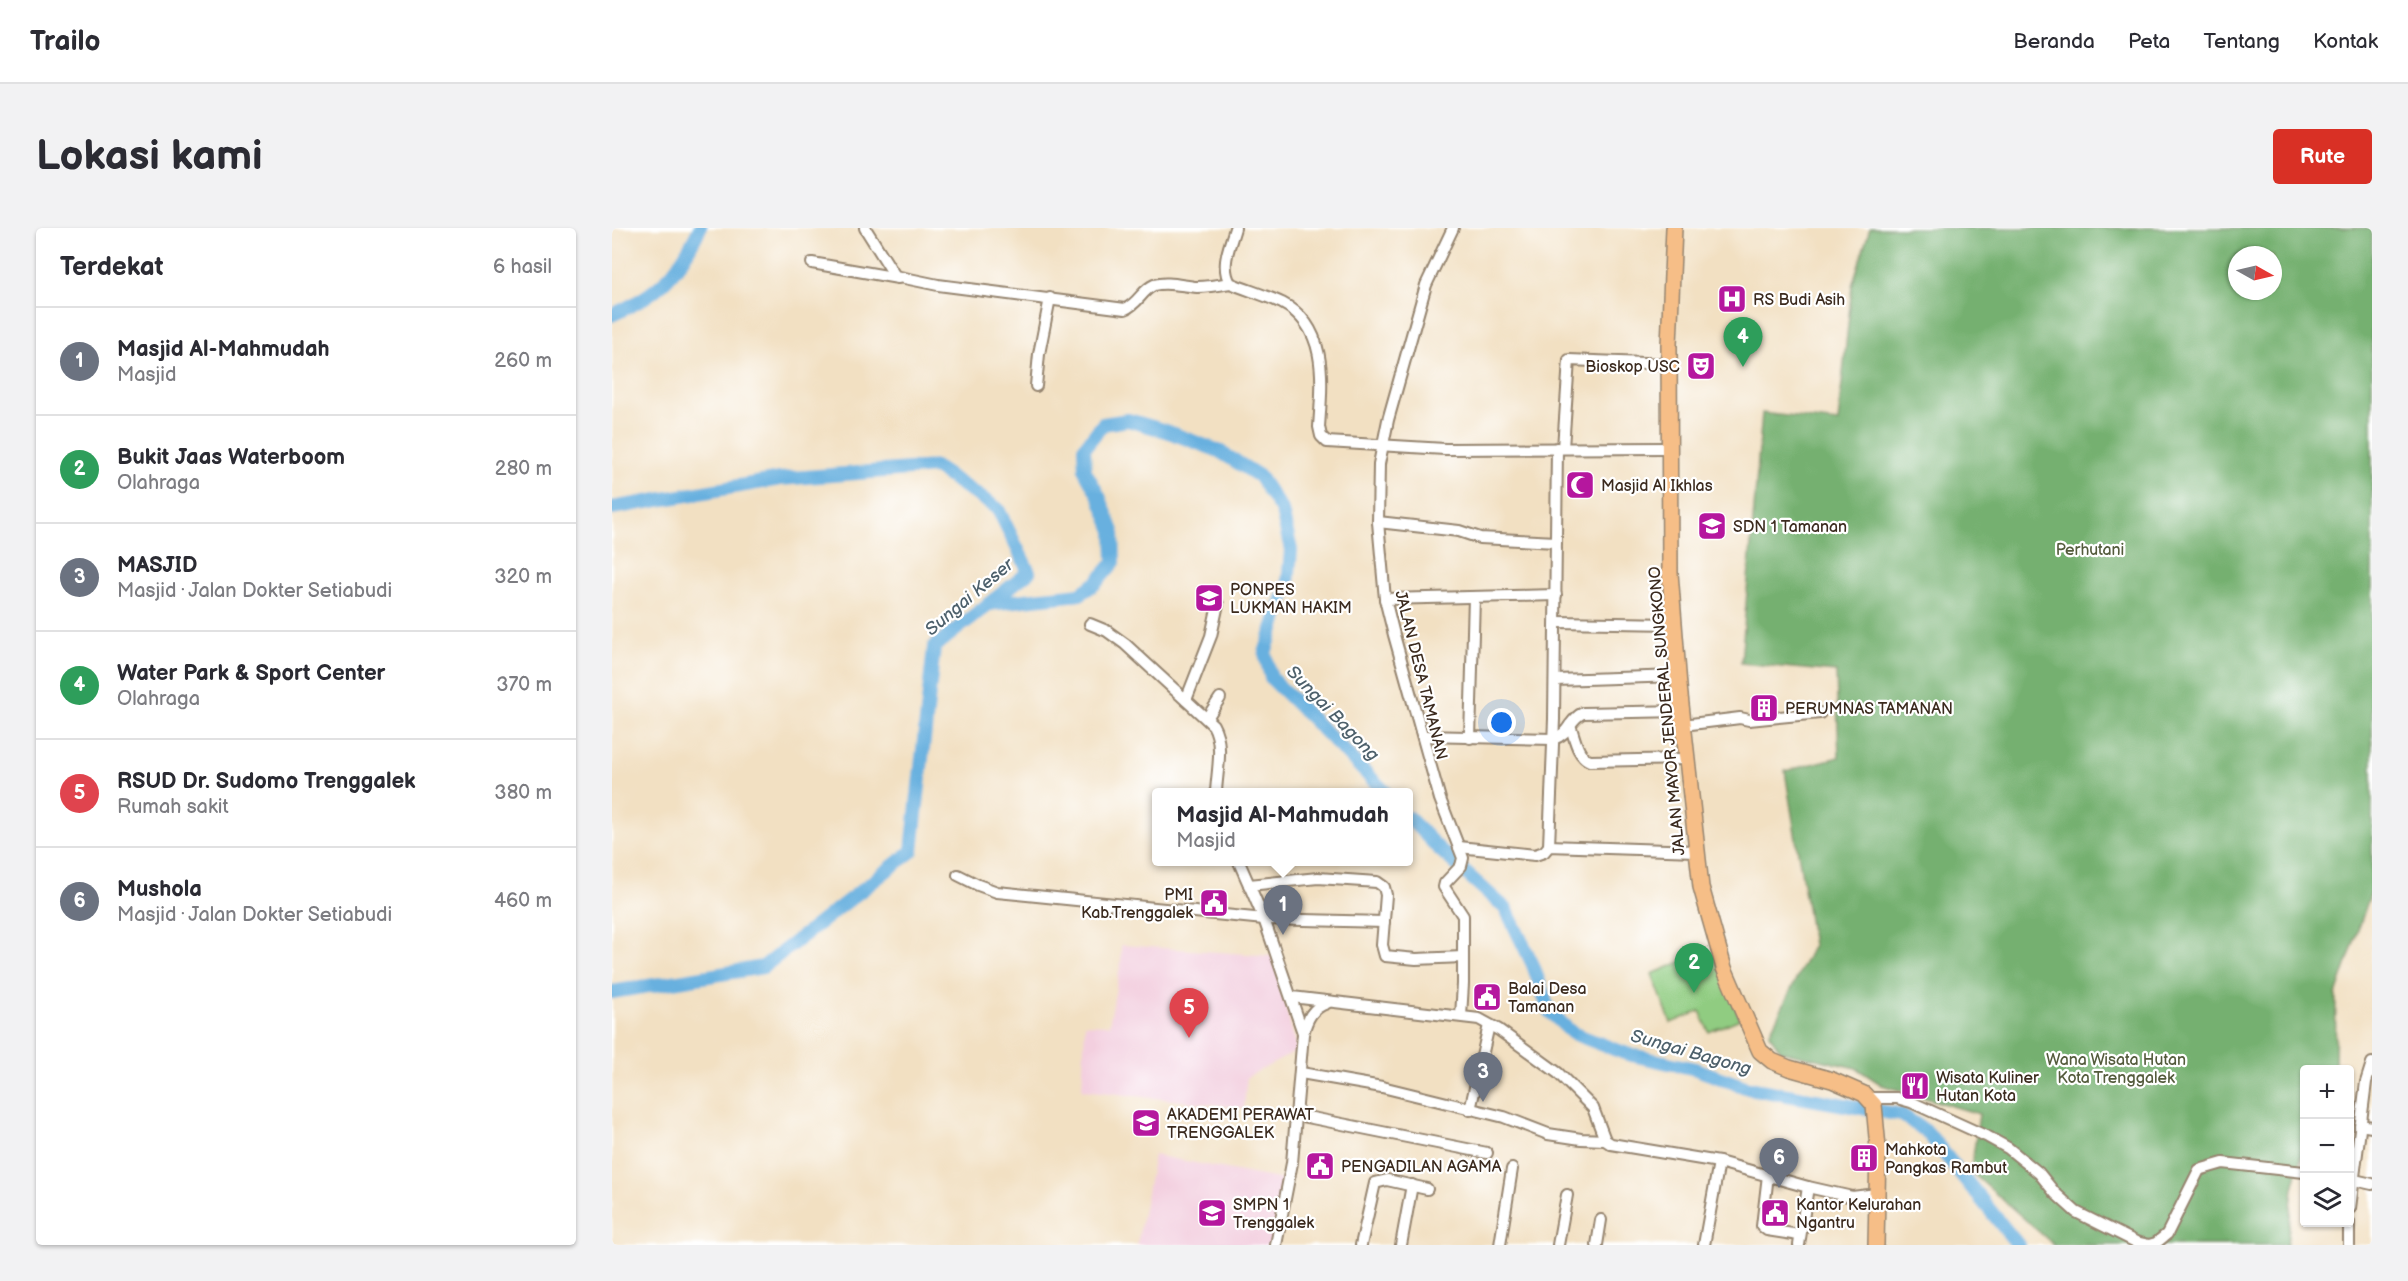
<!DOCTYPE html>
<html lang="id">
<head>
<meta charset="utf-8">
<style>
  :root { --surface:#fff; --page:#f2f2f3; --text:#2b2b33; --muted:#7c7c81; --line:#e1e1e2; --accent:#d93025 }
  body { margin:0; font-family:"Balsamiq Sans",sans-serif; background:var(--page); color:var(--text) }
  .controls { position:absolute; right:18px; bottom:18px; display:grid; overflow:hidden; border-radius:6px; box-shadow:0 2px 4px #0004 }
  .controls button { width:54px; height:54px; display:grid; place-items:center; padding:0; border:0; border-bottom:2px solid var(--line); background:var(--surface); color:var(--text); font:30px sans-serif }
  .compass { position:absolute; left:1616px; top:18px; width:54px; height:54px; border-radius:50%; background:var(--surface); box-shadow:0 2px 4px #0004; rotate:98deg }
  .you { position:absolute; left:890px; top:495px; width:21px; height:21px; margin:-15px; border:4px solid #fff; border-radius:50%; background:#1a73e8; box-shadow:0 0 0 9px #1a73e833 }
  .badge { display:grid; place-items:center; width:39px; height:39px; border-radius:50%; background:var(--accent); color:#fff; font-size:20px; font-weight:700 }
  .pin { position:absolute; translate:-50% -50px; filter:drop-shadow(0 2px 3px #0008) }
  .pin::after { content:''; position:absolute; top:32px; width:21px; height:18px; background:inherit; clip-path:polygon(0 0,100% 0,50% 100%) }
  .popup { position:absolute; left:540px; top:560px; width:261px; height:78px; box-sizing:border-box; display:grid; place-content:center; border-radius:6px; background:var(--surface); filter:drop-shadow(0 2px 4px #0005); font-size:20px; white-space:nowrap; color:var(--muted) }
  .popup b { font-size:22px; color:var(--text) }
  .popup::after { content:''; position:absolute; left:50%; top:100%; margin-left:-12px; border:12px solid transparent; border-top-color:var(--surface) }
  .list { margin:0; padding:0; list-style:none }
  h2 { display:flex; justify-content:space-between; align-items:center; height:78px; margin:0; padding:0 24px; font-size:26px }
  h2 small { font-size:20px; font-weight:400; color:var(--muted) }
  .list li { display:grid; grid-template-columns:39px 1fr auto; gap:18px; align-items:center; box-sizing:border-box; height:108px; padding:0 24px; border-top:2px solid var(--line) }
  .list b { display:block; font-size:22px; white-space:nowrap }
  .list p { margin:0; font-size:20px; white-space:nowrap; color:var(--muted) }
  .list em { font-size:20px; font-style:normal; color:var(--muted) }
  .icon { flex:none; width:33px; height:33px; fill:none; stroke:currentColor; stroke-width:2; stroke-linecap:round; stroke-linejoin:round }
  .map { position:relative; flex:none; width:1760px; height:1017px; overflow:hidden; border-radius:6px }
  header { display:flex; align-items:center; gap:36px; box-sizing:border-box; height:84px; padding:0 30px; background:var(--surface); border-bottom:2px solid var(--line) }
  header strong { font-size:28px }
  nav { display:flex; gap:33px; margin-inline-start:auto; font-size:21px }
  .intro { display:flex; align-items:center; justify-content:space-between; box-sizing:border-box; height:144px; padding:0 36px }
  h1 { margin:0; font-size:42px }
  .button { padding:15px 27px; border-radius:6px; background:var(--accent); color:#fff; font-size:21px; font-weight:700 }
  main { display:flex; gap:36px; padding:0 36px }
  aside { flex:1; background:var(--surface); border-radius:6px; box-shadow:0 2px 4px #0004 }
  .map>svg:first-child { display:block }
  .built { fill:#f3cfdf }
  .green { fill:#90cc81; stroke:#667b50; stroke-width:1.5 }
  .forest { fill:#74b06f; stroke:#586d46; stroke-width:1.5; fill-rule:evenodd }
  .lines { fill:none; stroke-linecap:round; stroke-linejoin:round }
  .river { stroke:#68b0df; stroke-width:14 }
  .minor-casing { stroke:#968570; stroke-width:14 }
  .highway-casing { stroke:#968570; stroke-width:18 }
  .minor { stroke:#fff; stroke-width:10 }
  .highway { stroke:#f6be87; stroke-width:15 }
  .labels { text-anchor:middle; stroke-width:4.5; stroke-linejoin:round; paint-order:stroke }
  .poi-label { font-size:16px; fill:#3b2a1e; stroke:#fff; text-anchor:start }
  .park-label { font-size:16px; fill:#545b3c; stroke:#fff }
  .street-label { font-size:16px; fill:#3b2a1e; stroke:#fff }
  .water-label { font-size:18px; font-style:italic; fill:#4d606b; stroke:#fff }
</style>
</head>
<body>
<header>
<strong>Trailo</strong>
<nav><a>Beranda</a><a>Peta</a><a>Tentang</a><a>Kontak</a></nav>
</header>
<div class="intro"><h1>Lokasi kami</h1><a class="button">Rute</a></div>
<main>
<aside>
<h2>Terdekat<small>6 hasil</small></h2>
<ul class="list">
<li><span class="badge" style="background:#6b7280">1</span><div><b>Masjid Al-Mahmudah</b><p>Masjid</p></div><em>260 m</em></li>
<li><span class="badge" style="background:#2e9e5b">2</span><div><b>Bukit Jaas Waterboom</b><p>Olahraga</p></div><em>280 m</em></li>
<li><span class="badge" style="background:#6b7280">3</span><div><b>MASJID</b><p>Masjid · Jalan Dokter Setiabudi</p></div><em>320 m</em></li>
<li><span class="badge" style="background:#2e9e5b">4</span><div><b>Water Park &amp; Sport Center</b><p>Olahraga</p></div><em>370 m</em></li>
<li><span class="badge" style="background:#e0444e">5</span><div><b>RSUD Dr. Sudomo Trenggalek</b><p>Rumah sakit</p></div><em>380 m</em></li>
<li><span class="badge" style="background:#6b7280">6</span><div><b>Mushola</b><p>Masjid · Jalan Dokter Setiabudi</p></div><em>460 m</em></li>
</ul>
</aside>
<div class="map">
<svg width="1760" height="1017" viewBox="0 0 1760 1017">
  <rect width="100%" height="100%" fill="#fff"/>
  <filter id="ink" filterUnits="userSpaceOnUse"><feTurbulence type="fractalNoise" baseFrequency=".0167" numOctaves="2"/><feDisplacementMap in="SourceGraphic" scale="12" xChannelSelector="R" yChannelSelector="G"/><feConvolveMatrix kernelMatrix="1 2 1 2 8 2 1 2 1" color-interpolation-filters="sRGB"/></filter>
  <filter id="wash" filterUnits="userSpaceOnUse"><feTurbulence type="fractalNoise" baseFrequency=".008" numOctaves="4" result="noise"/><feDisplacementMap in="SourceGraphic" scale="24" xChannelSelector="R" yChannelSelector="G"/><feGaussianBlur stdDeviation="1.35" result="paint"/><feColorMatrix in="noise" values="0 0 0 0 0 0 0 0 0 0 0 0 0 0 0 0 0 1.4 0 .05"/><feComposite in="paint" operator="in"/></filter>
  <g filter="url(#wash)">
    <rect width="100%" height="100%" fill="#f2e0c2"/>
    <g class="built">
      <path d="M509 717 661 728 685 823 635 849 632 880 470 862 473 796 497 797 509 733Z"/>
      <path d="M542 927 676 953 663 1017H525Z"/>
    </g>
    <path class="green" d="M1103 728 1128 791 1097 804 1088 783 1059 795 1040 746 1076 731 1079 738Z"/>
    <path class="forest" d="M1258 0H1760V661L1724 767 1723 841 1692 842V918L1681 960 1675 1017H1442L1359 944 1367 886 1270 857 1244 840 1169 823 1157 806 1201 717 1173 543 1227 529 1224 444 1129 435 1150 185 1226 194 1240 58ZM1625 27H1661V63H1625Z"/>
    <g class="lines">
      <g class="river">
        <path d="M0 87C48 65 65 47 88 0"/>
        <path d="M0 280 168 251 323 239 386 281 417 344 322 419 300 623 151 739 0 764"/>
        <path d="M376 376 468 366 484 355 502 334 501 303 487 268 473 243 472 220 491 196 516 192 554 203 607 223 647 248 670 283 679 322 676 356 653 425 659 450 773 564"/>
        <path d="M797 590 827 621 894 681 921 737 937 783 960 805 1015 826 1084 841 1136 860 1290 887 1315 904 1406 1017"/>
      </g>
    </g>
  </g>
  <g filter="url(#ink)">
    <g class="lines">
      <g class="minor-casing">
        <g id="minor">
          <path d="M253 0 283 48 326 57 513 81C526 76 530 62 542 57 555 53 571 58 585 59 596 59 607 57 618 55"/>
          <path d="M623 0C618 18 608 37 618 55 635 62 653 67 670 75 717 99 710 155 707 199L709 208 715 214 833 221 1057 220"/>
          <path d="M841 0 814 57 776 192 767 236 766 294 773 371 782 407 828 571 851 630 849 638 833 655 832 659 851 688V756L849 788"/>
          <path d="M200 35 286 50"/>
          <path d="M424 158 427 126 438 70"/>
          <path d="M951 220 957 132 1057 136"/>
          <path d="M766 294 847 303 868 310 944 314"/>
          <path d="M773 371 944 367"/>
          <path d="M944 394 1062 396"/>
          <path d="M478 396 495 403 513 416 601 497C612 516 605 543 604 564"/>
          <path d="M943 452 1066 448"/>
          <path d="M574 472 599 408 606 376"/>
          <path d="M595 490 608 470"/>
          <path d="M958 497C963 510 965 528 978 533L1074 531"/>
          <path d="M1071 497 1128 490 1137 492 1208 485"/>
          <path d="M811 508 941 511C958 506 957 491 971 485L1070 483"/>
          <path d="M858 510 862 369"/>
          <path d="M937 618 942 491 945 220"/>
          <path d="M847 619 923 627 932 624 937 618 1084 623"/>
          <path d="M627 634 652 691 691 805"/>
          <path d="M346 647 366 657 385 664 652 691 772 694"/>
          <path d="M637 657 706 650 765 654 772 659 774 667 770 717 773 728 804 731 851 729"/>
          <path d="M680 769 867 791 887 802 946 845 981 880 993 912 999 916 1107 934 1196 959 1240 969 1265 966"/>
          <path d="M689 845 770 859 892 889 936 906 969 911 993 912"/>
          <path d="M1257 870H1285L1299 874 1376 909 1396 920 1427 945 1443 965 1464 984 1524 1014 1537 1017 1544 1015 1555 1006 1587 942 1611 935 1692 944"/>
          <path d="M858 882 877 797"/>
          <path d="M685 887 875 925"/>
          <path d="M1748 897 1760 899"/>
          <path d="M1156 947 1150 998 1155 1002 1187 1007"/>
          <path d="M1738 951 1760 956"/>
          <path d="M1738 980 1754 854 1760 835"/>
          <path d="M664 1017 680 935 691 806C695 791 700 780 715 775"/>
          <path d="M749 1017 763 955 775 952 815 961"/>
          <path d="M789 1017 800 957"/>
          <path d="M888 1017 900 941"/>
          <path d="M946 1017 955 967"/>
          <path d="M985 1017 989 992"/>
          <path d="M1092 1017 1107 934"/>
          <path d="M1187 1017 1196 959"/>
          <path d="M1737 1017V994"/>
        </g>
      </g>
      <g class="highway-casing">
        <path id="highway" d="M1062 0 1057 117 1058 345 1067 458 1089 659 1112 740 1148 823 1160 833 1177 840 1220 852 1252 866 1262 877 1266 920 1264 1017"/>
      </g>
      <use href="#minor" class="minor"/>
      <use href="#highway" class="highway"/>
    </g>
  </g>
  <defs>
    <g id="hospital-square" transform="scale(1.5)"><rect x="-9" y="-9" width="18" height="18" rx="4" fill="#b5179e" stroke="#fff"/><path d="M-5-5h3v3.5h4V-5h3V5h-3V1.5h-4V5h-3Z" fill="#fff"/></g>
    <g id="theatre-square" transform="scale(1.5)"><rect x="-9" y="-9" width="18" height="18" rx="4" fill="#b5179e" stroke="#fff"/><path d="M-5-5.5Q0-4 5-5.5V0Q5 5 0 6Q-5 5-5 0ZM-3.3-2.5H-1v1.5H-3.3ZM1-2.5H3.3v1.5H1ZM-2.8 1Q0 5.5 2.8 1Z" fill="#fff"/></g>
    <g id="mosque-square" transform="scale(1.5)"><rect x="-9" y="-9" width="18" height="18" rx="4" fill="#b5179e" stroke="#fff"/><path d="M3.5-4.9A6 6 0 1 0 3.5 4.9A5 5 0 1 1 3.5-4.9Z" fill="#fff"/></g>
    <g id="school-square" transform="scale(1.5)"><rect x="-9" y="-9" width="18" height="18" rx="4" fill="#b5179e" stroke="#fff"/><path d="M0-5L7-2L0 1L-7-2ZM-4 1L0 2.5L4 1V4Q0 6-4 4Z" fill="#fff"/></g>
    <g id="building-square" transform="scale(1.5)"><rect x="-9" y="-9" width="18" height="18" rx="4" fill="#b5179e" stroke="#fff"/><path d="M-4-6H4V6H1V3H-1V6H-4ZM-2.5-4.3h1.7v1.8h-1.7ZM.8-4.3h1.7v1.8H.8ZM-2.5-1h1.7V.8h-1.7ZM.8-1h1.7V.8H.8Z" fill="#fff"/></g>
    <g id="civic-square" transform="scale(1.5)"><rect x="-9" y="-9" width="18" height="18" rx="4" fill="#b5179e" stroke="#fff"/><path d="M-.6-6.5H3V-4.5H.6V-3L4-1V1h2V6H-6V1h2V-1L-.6-3ZM-1.2 2.5V6h2.4V2.5Z" fill="#fff"/></g>
    <g id="restaurant-square" transform="scale(1.5)"><rect x="-9" y="-9" width="18" height="18" rx="4" fill="#b5179e" stroke="#fff"/><path d="M-5-6h1v4h1v-4h1v4h1v-4h1v5L-1.5 .5V6h-2V.5L-5-1ZM5-6V6H3V1.5H1.5Q1.5-4 5-6Z" fill="#fff"/></g>
    <g id="university-square" transform="scale(1.5)"><rect x="-9" y="-9" width="18" height="18" rx="4" fill="#b5179e" stroke="#fff"/><path d="M0-5L7-2L0 1L-7-2ZM-4 1L0 2.5L4 1V4Q0 6-4 4Z" fill="#fff"/></g>
  </defs>
  <g fill-rule="evenodd">
    <use href="#hospital-square" x="1120" y="71"/>
    <use href="#theatre-square" x="1089" y="138"/>
    <use href="#mosque-square" x="968" y="257"/>
    <use href="#school-square" x="1100" y="298"/>
    <use href="#school-square" x="597" y="370"/>
    <use href="#building-square" x="1152" y="480"/>
    <use href="#civic-square" x="602" y="675"/>
    <use href="#civic-square" x="875" y="769"/>
    <use href="#restaurant-square" x="1303" y="858"/>
    <use href="#university-square" x="534" y="895"/>
    <use href="#building-square" x="1252" y="930"/>
    <use href="#civic-square" x="708" y="938"/>
    <use href="#school-square" x="600" y="985"/>
    <use href="#civic-square" x="1163" y="985"/>
  </g>
  <g class="labels">
    <g class="poi-label">
      <text x="1141" y="77">RS Budi Asih</text>
      <text x="1068" y="144" text-anchor="end">Bioskop USC</text>
      <text x="989" y="263">Masjid Al Ikhlas</text>
      <text x="1121" y="304">SDN 1 Tamanan</text>
      <text x="618" y="367">PONPES<tspan x="618" dy="18">LUKMAN HAKIM</tspan></text>
      <text x="1173" y="486">PERUMNAS TAMANAN</text>
      <text x="581" y="672" text-anchor="end">PMI<tspan x="581" dy="18">Kab.Trenggalek</tspan></text>
      <text x="896" y="766">Balai Desa<tspan x="896" dy="18">Tamanan</tspan></text>
      <text x="1324" y="855">Wisata Kuliner<tspan x="1324" dy="18">Hutan Kota</tspan></text>
      <text x="555" y="892">AKADEMI PERAWAT<tspan x="555" dy="18">TRENGGALEK</tspan></text>
      <text x="1273" y="927">Mahkota<tspan x="1273" dy="18">Pangkas Rambut</tspan></text>
      <text x="729" y="944">PENGADILAN AGAMA</text>
      <text x="621" y="982">SMPN 1<tspan x="621" dy="18">Trenggalek</tspan></text>
      <text x="1184" y="982">Kantor Kelurahan<tspan x="1184" dy="18">Ngantru</tspan></text>
    </g>
    <g class="park-label">
      <text x="1478" y="327">Perhutani</text>
      <text x="1504" y="837">Wana Wisata Hutan<tspan x="1504" dy="18">Kota Trenggalek</tspan></text>
    </g>
    <g class="street-label">
      <text transform="translate(810 447) rotate(76)" y="6">JALAN DESA TAMANAN</text>
      <text transform="translate(1054 483) rotate(-95)" y="6">JALAN MAYOR JENDERAL SUNGKONO</text>
    </g>
    <g class="water-label">
      <text transform="translate(357 369) rotate(-40)" y="6">Sungai Keser</text>
      <text transform="translate(721 485) rotate(46)" y="6">Sungai Bagong</text>
      <text transform="translate(1079 824) rotate(16)" y="6">Sungai Bagong</text>
    </g>
  </g>
</svg>
<div class="controls">
<button>+</button>
<button>−</button>
<button><svg class="icon" aria-label="layers" viewBox="0 0 24 24"><path d="M12 4l9 5-9 5-9-5zM3 14l9 5 9-5"/></svg></button>
</div>
<svg class="compass" viewBox="-18 -18 36 36"><path d="M0-13l5 13h-10z" fill="#e53935"/><path d="M0 13l5-13h-10z" fill="#7c7c81"/></svg>
<div class="you"></div>
<div class="pin badge" style="left:671px;top:707px;background:#6b7280">1</div>
<div class="popup"><b>Masjid Al-Mahmudah</b>Masjid</div>
<div class="pin badge" style="left:1082px;top:765px;background:#2e9e5b">2</div>
<div class="pin badge" style="left:871px;top:874px;background:#6b7280">3</div>
<div class="pin badge" style="left:1131px;top:139px;background:#2e9e5b">4</div>
<div class="pin badge" style="left:577px;top:810px;background:#e0444e">5</div>
<div class="pin badge" style="left:1167px;top:960px;background:#6b7280">6</div>
</div>
</main>
</body>
</html>
